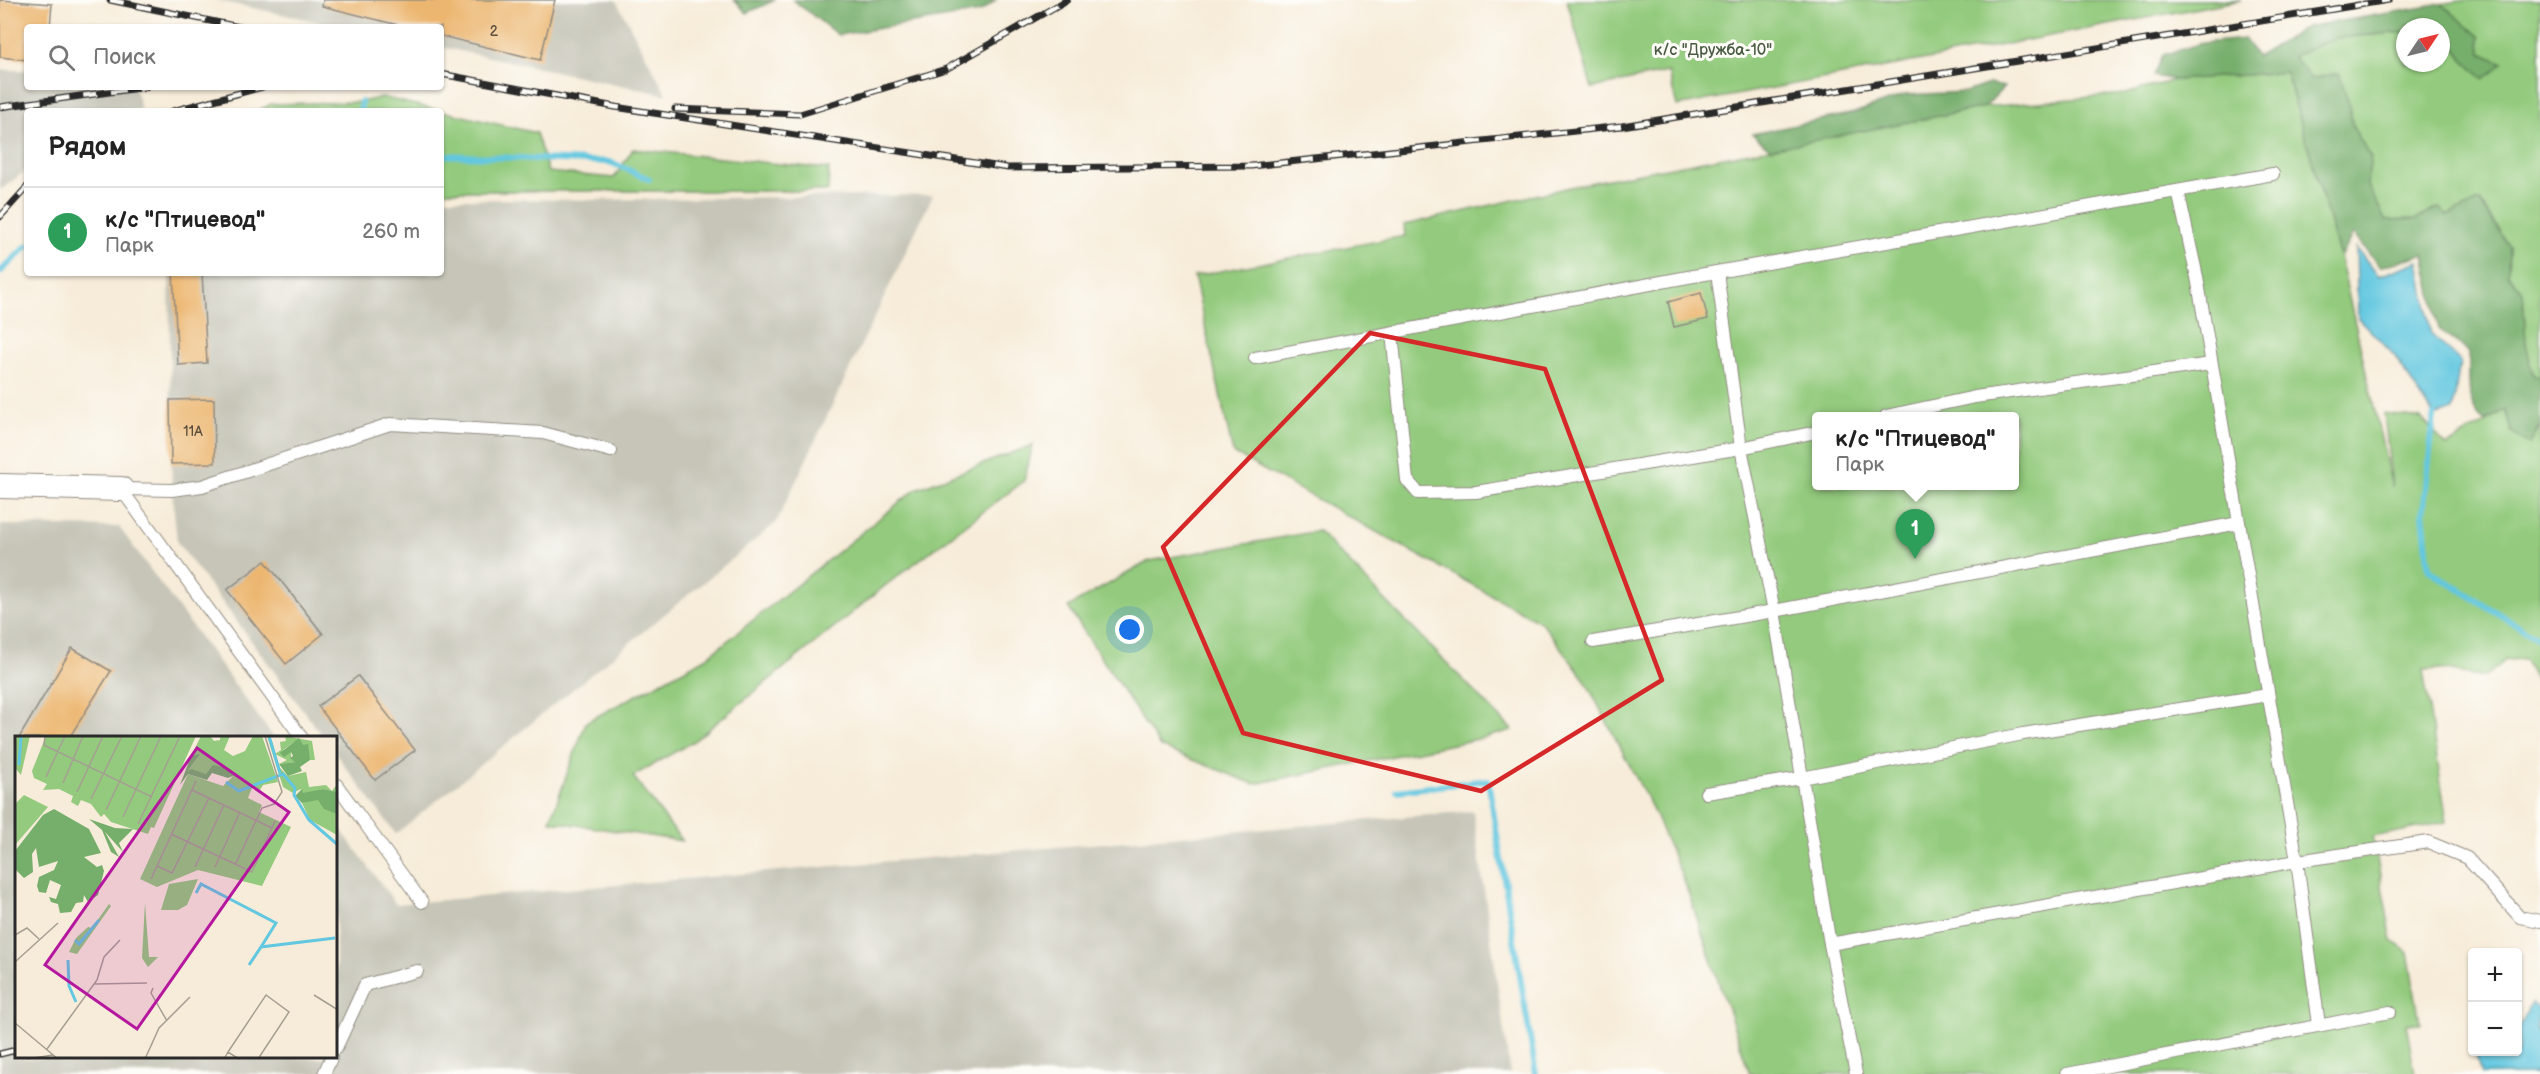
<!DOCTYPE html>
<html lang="ru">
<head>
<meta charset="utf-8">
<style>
  :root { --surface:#fff; --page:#f2f2f2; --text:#222; --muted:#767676; --line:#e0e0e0; --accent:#b5179e }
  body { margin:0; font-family:"Balsamiq Sans",sans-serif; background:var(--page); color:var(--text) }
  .controls { position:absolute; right:18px; bottom:18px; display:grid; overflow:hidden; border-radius:6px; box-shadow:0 2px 4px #0004 }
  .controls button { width:54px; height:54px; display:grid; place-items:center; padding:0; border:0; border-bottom:2px solid var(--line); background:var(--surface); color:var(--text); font:30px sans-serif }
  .compass { position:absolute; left:2396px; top:18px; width:54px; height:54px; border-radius:50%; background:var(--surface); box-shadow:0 2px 4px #0004; rotate:55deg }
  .you { position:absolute; left:1130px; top:630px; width:21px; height:21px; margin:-15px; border:4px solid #fff; border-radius:50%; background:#1a73e8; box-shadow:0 0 0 9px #1a73e833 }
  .badge { display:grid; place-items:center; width:39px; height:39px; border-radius:50%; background:var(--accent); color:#fff; font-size:20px; font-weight:700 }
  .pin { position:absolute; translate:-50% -50px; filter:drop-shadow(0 2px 3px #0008) }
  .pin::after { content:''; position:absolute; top:32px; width:21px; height:18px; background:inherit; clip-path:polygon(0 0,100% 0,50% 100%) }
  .popup { position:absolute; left:1812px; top:412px; width:207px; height:78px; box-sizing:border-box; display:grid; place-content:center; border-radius:6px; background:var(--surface); filter:drop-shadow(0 2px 4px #0005); font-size:20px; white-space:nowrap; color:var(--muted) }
  .popup b { font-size:22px; color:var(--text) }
  .popup::after { content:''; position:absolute; left:50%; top:100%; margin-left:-12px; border:12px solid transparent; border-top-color:var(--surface) }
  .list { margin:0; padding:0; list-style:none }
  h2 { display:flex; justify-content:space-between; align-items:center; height:78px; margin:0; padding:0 24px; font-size:26px }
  h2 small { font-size:20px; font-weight:400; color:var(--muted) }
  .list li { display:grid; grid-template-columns:39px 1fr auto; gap:18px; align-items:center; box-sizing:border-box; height:90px; padding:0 24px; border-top:2px solid var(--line) }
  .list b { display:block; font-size:22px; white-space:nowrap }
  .list p { margin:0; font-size:20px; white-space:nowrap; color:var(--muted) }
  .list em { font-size:20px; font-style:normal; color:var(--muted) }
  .icon { flex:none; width:33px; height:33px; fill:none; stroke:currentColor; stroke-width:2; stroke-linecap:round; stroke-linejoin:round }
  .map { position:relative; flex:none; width:2540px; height:1074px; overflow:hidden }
  .search { position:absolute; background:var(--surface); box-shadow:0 2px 4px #0004; left:24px; top:24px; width:420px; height:66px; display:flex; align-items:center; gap:15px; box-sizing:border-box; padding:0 21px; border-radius:6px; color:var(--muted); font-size:22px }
  .panel { position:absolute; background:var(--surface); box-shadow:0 2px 4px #0004; left:24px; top:108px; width:420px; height:168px; border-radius:6px }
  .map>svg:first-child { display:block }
  .industrial { fill:#c6c5b8 }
  .green { fill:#93ca7d; stroke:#5f7a54; stroke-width:1.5; fill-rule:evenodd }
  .forest { fill:#76ae6c; stroke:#506c4c; stroke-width:1.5 }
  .water { fill:#62c7e0; stroke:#467986; stroke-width:1.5 }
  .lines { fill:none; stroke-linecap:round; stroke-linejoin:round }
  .stream { stroke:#62c7e0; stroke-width:6 }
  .building { fill:#ecb670 }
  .lane-casing { stroke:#918c82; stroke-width:14 }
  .street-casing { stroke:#918c82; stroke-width:26 }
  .lane { stroke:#fff; stroke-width:12 }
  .street { stroke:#fff; stroke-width:24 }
  .rail-casing { stroke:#2b2b2b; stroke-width:7 }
  .rail { stroke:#fdfcf7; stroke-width:4.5; stroke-dasharray:14; stroke-linecap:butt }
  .marked { fill:none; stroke:#d62828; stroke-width:4.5; stroke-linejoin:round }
  .labels { text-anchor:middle; stroke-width:6; stroke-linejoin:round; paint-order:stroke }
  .number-label { font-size:14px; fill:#5b4e3c }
  .park-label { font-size:16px; fill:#4a5b44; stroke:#fdfcf7 }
  .inset-river { fill:none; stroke:#62c7e0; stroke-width:3 }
  .inset-road { fill:none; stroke:#a59f93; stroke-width:1.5 }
  .view { fill:#b5179e; fill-opacity:0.15; stroke:#b5179e; stroke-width:3 }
  .inset-edge { fill:none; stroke:#2b2b2b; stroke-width:3 }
</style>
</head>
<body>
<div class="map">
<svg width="2540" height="1074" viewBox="0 0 2540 1074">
  <rect width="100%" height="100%" fill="#fdfcf7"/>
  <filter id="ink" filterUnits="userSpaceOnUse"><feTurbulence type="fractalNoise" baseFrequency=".0167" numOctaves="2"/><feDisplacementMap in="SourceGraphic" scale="12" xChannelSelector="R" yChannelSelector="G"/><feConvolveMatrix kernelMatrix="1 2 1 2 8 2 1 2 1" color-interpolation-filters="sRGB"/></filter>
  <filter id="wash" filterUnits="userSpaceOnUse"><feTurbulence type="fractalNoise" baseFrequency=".008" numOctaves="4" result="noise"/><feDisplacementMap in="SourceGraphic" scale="24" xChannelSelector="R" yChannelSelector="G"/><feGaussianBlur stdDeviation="1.35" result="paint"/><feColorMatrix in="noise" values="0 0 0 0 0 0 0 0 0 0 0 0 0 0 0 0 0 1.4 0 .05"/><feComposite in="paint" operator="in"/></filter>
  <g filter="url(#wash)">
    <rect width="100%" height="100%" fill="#f7ecd9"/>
    <g class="industrial">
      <path d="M214 0H616L667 95 441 47V27H343Z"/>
      <path d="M0 70H27V87H134L141 108 135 111H27V170L0 190Z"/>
      <path d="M933 195 776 523 396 834 336 754V738H324L177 542 172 490 169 273H441V199L594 200Z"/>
      <path d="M0 525 119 527 274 738H16V1058H336V823L396 904 1473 811 1510 1074H0Z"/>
    </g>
    <g class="green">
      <path d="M1567 0H2241L1677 106 1668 72 1592 88Z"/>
      <path d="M2465 0H2540V377L2533 375 2526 344 2523 292 2508 274 2509 246 2480 201 2446 216 2439 208 2416 219 2385 220 2367 184 2371 157 2353 128 2348 101 2339 74 2310 79 2292 55 2336 38 2405 32V63H2441V42L2448 38 2463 59 2484 79 2502 63 2481 53 2480 37 2442 4Z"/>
      <path d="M2286 72 2340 257 2392 487 2384 413 2421 418 2447 446 2505 410 2512 433 2530 444 2540 425V704L2536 681 2524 659 2506 660 2485 677 2440 669 2423 670 2447 822 2373 837 2392 941 2408 952 2420 1023 2406 1024 2415 1074H1750L1685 883 1651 806 1585 680 1542 623 1233 453 1194 276 1405 236 1404 225 1588 183 1985 107 2125 94 2175 80ZM1816 416H2014V486H1816Z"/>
      <path d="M382 97 536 133 548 172 614 178 633 149 829 169 828 191H441V111H258L271 104 361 102Z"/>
      <path d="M1033 445 1024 481 886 585 694 741 633 776 682 841 550 821 586 722 706 658 916 489Z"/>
      <path d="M1318 531 1512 730 1488 737 1254 784 1160 747 1068 607 1149 561Z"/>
    </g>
    <g class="forest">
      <path d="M734 0H775L747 13Z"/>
      <path d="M793 0H996L980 12 838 35Z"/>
      <path d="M2442 4 2480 37 2481 53 2503 63 2484 79 2463 59 2449 38 2441 42V27H2405V32L2336 38 2293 56 2311 79 2339 73 2348 101 2353 128 2371 157 2367 184 2385 220 2416 219 2439 208 2447 216 2479 201 2509 246 2508 274 2523 292 2526 344 2533 375 2540 377V425L2530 445 2512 433 2505 410 2484 421C2464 406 2470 375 2469 352L2439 329 2424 254 2380 267 2353 234 2340 257 2286 72 2175 80 2154 76 2162 55 2202 43 2245 39 2257 57 2306 27Z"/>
      <path d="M1989 84 2004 87 1985 107 1771 149 1752 134 1854 113 1905 95 1966 92Z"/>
    </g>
    <g class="water">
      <path d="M2356 248 2379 276 2419 261 2431 334 2460 361 2453 410 2434 416 2394 355 2358 318Z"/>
      <path d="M2531 1003 2540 1010 2536 1031 2540 1033V1074H2481L2475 1052H2518V1031Z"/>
    </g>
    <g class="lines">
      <g class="stream">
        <path d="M360 111 361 102"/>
        <path d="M441 155 610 162 649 179"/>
        <path d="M0 272 27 246"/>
        <path d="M2434 416 2423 513 2429 570 2540 640"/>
        <path d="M1397 791 1488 780 1536 1074"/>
      </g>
    </g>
    <g id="blocks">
      <g class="building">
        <path d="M0 0 52 4 50 27H27V60L0 57Z"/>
        <path d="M323 0H555L540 60 441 36V27H406L322 6Z"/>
        <path d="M173 273H202L207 363 178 365Z"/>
        <path d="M1701 293 1708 319 1674 327 1668 302Z"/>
        <path d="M214 399 215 463 171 464 170 400Z"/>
        <path d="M265 561 323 634 286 664 227 590Z"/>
        <path d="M72 648 111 671 69 738H19Z"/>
        <path d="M358 676 415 750 375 780 318 706Z"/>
      </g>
    </g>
  </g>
  <g filter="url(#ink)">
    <use href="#blocks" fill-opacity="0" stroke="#918c82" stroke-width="1.5"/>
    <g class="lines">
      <g class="lane-casing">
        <g id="lane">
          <path d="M2178 191 2197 277 2297 861 2319 1025"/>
          <path d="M1717 272 1741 448 1774 611 1830 944 1856 1074"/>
          <path d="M1392 333 1407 480 1418 493 1476 492 1741 448 1816 432"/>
          <path d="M1255 358 1688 277 2273 174"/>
          <path d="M1886 416 1975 397 2211 364"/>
          <path d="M121 489 172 490 202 486 390 424 543 433 611 451"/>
          <path d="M121 489 302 738"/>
          <path d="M1593 642 1774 611 2239 523"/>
          <path d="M336 784 422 902"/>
          <path d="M1706 793 1802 778 2023 734 2268 695"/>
          <path d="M1830 944 2297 861 2428 842 2467 858 2520 917 2540 921"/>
          <path d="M336 1048 365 985 417 971"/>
          <path d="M324 1074 331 1058"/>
          <path d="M2067 1074 2390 1012"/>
        </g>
      </g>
      <g class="street-casing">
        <path id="street" d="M0 486 121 489"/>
      </g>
      <use href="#lane" class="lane"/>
      <use href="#street" class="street"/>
      <g class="rail-casing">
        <g id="rail">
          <path d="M110 0 239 27"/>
          <path d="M441 74 615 107 1008 168 1251 166 1622 126 2389 0"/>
          <path d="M0 107 146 87"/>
          <path d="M675 109 800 114 946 69 1067 0"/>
          <path d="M173 111 262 87"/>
          <path d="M0 217 27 187"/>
          <path d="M0 1054 16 1050"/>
        </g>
      </g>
      <use href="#rail" class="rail"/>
    </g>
  </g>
  <path class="marked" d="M1370 333 1545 369 1662 680 1481 791 1243 733 1163 547Z"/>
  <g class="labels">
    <g class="number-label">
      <text x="494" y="36">2</text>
      <text x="193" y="436">11А</text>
    </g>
    <g class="park-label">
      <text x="1713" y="55">к/с "Дружба-10"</text>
    </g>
  </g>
  <g transform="translate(15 736)">
    <rect width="322" height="322" fill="#f7ecd9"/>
    <path d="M0 0H15L6 39 0 32ZM31 0H181L139 92 136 91 133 98 96 86 89 78 86 81 76 68 66 64 63 70 56 66 58 60 44 53 28 54 32 48 19 42 17 35ZM186 0H195L199 5 205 4V0H215L209 14 218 20 230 15 238 0H247L263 46 248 49 245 54 237 52 233 62 247 69 244 76 276 91 247 150 183 134 142 151 125 143 173 38 208 50 219 39 206 31 195 33 192 38 172 36 182 22 176 20ZM252 0 257 5 265 32 273 40 291 36 294 51 311 49 317 55 322 48V57L308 53 288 58 286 53 278 57 268 51ZM270 0 297 5 300 24H295L288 9 279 6 268 14 276 16V22L281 26 264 28 272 24 260 18 266 14 265 6 271 5ZM9 59 33 71 0 109V68ZM303 63 322 78V99L295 84 287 67ZM183 143 172 169 163 174H146L154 148ZM130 167 134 221H143L133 231 127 222ZM94 168 96 170 62 218 54 216 61 202 73 191 77 192Z" fill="#93ca7d"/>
    <path d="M284 2 288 9 293 8 295 24 285 31 287 35 273 40 264 28 280 26 275 22 278 20 276 16 269 21 265 17ZM185 18 172 36 176 33 191 38 198 29 215 33 220 39 213 42 197 37 192 44 173 38 165 49 176 20ZM287 53 288 57 308 53 321 56 322 78 309 73 303 64 287 67 280 60ZM39 73 74 93 86 117 69 121 82 131 87 129 89 135 83 159 73 166 69 159 68 166 61 167 56 176 45 177 43 168 36 166 34 161 41 163 46 149 35 144 31 157 24 156 22 150 24 141 39 134 43 125 24 131 21 112 17 118 18 136 9 142 0 133V115L28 79ZM74 83 100 92 118 93 104 107 108 116 90 96 104 121 96 116 87 94Z" fill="#76ae6c"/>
    <path class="inset-river" d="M254 0 265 37M4 29 6 0M211 46 224 55 268 38 280 52 279 59 294 84 323 109M181 157 186 148 261 187 246 211M60 204 64 208 84 184M53 224 54 250 61 266M234 229 246 211 320 202"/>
    <path class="inset-road" d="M30 0 29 9 33 11 137 61M31 41 50 0M48 47 68 0M177 54 257 92M62 56 88 0M76 63 107 0M91 74 126 0M108 81 146 0M123 88 165 0M156 98 237 136 260 85M220 129 247 72 259 68 267 56 250 0M142 130 157 137 194 62M180 131 209 69M200 131 225 76M136 143 181 45M0 199 12 192 24 203M0 226 43 187M79 248 132 247M138 252 136 257 152 285M299 259 323 274M0 287 43 323M32 313 82 244 89 221 105 204M213 316 251 259 274 276 243 323M12 323 38 319M130 323 144 292 175 261M209 323 213 316 224 323"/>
    <path class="view" d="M182 12 274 76 122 293 30 229Z"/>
    <rect width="322" height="322" class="inset-edge"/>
  </g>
</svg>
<div class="controls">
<button>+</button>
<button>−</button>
</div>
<svg class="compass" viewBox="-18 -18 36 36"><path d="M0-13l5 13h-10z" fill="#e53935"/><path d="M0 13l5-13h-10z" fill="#767676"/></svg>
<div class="you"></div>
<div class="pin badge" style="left:1915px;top:559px;background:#2e9e5b">1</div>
<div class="popup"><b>к/с &quot;Птицевод&quot;</b>Парк</div>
<div class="search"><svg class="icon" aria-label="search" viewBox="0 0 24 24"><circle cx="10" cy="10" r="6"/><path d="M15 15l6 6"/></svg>Поиск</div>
<section class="panel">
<h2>Рядом<small></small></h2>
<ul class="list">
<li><span class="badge" style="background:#2e9e5b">1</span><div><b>к/с &quot;Птицевод&quot;</b><p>Парк</p></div><em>260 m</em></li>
</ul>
</section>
</div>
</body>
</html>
